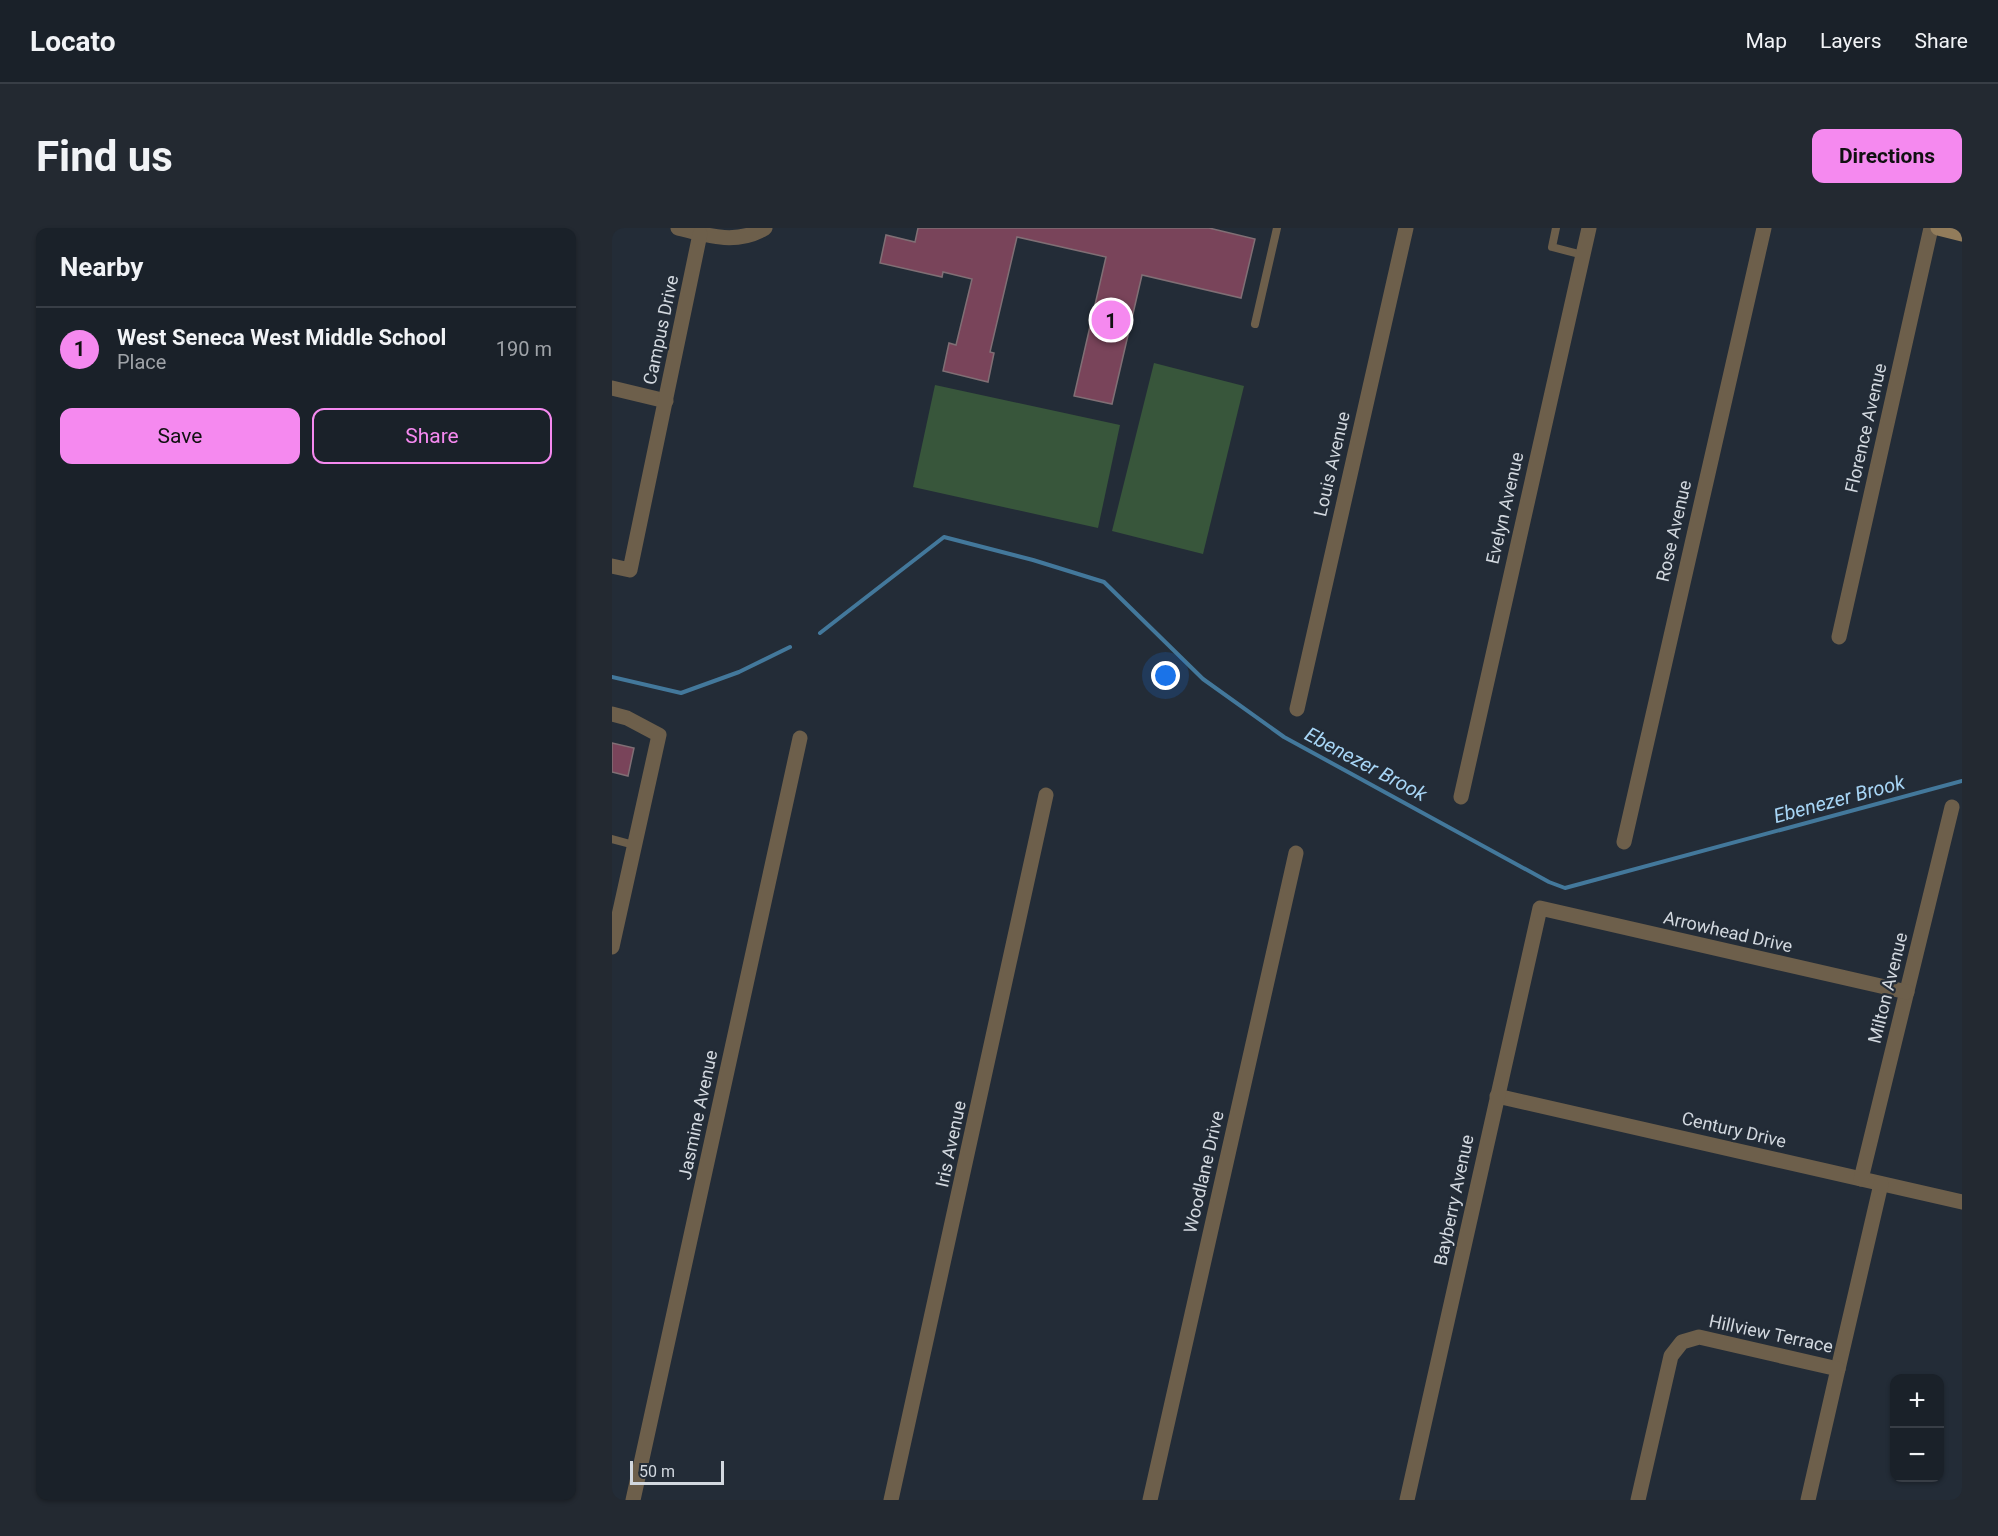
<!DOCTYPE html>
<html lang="en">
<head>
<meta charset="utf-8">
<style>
  :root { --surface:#1a2129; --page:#232931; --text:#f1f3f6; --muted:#9fa3a8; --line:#383e46; --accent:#f589ef }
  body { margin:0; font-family:Roboto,sans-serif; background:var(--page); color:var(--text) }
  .controls { position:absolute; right:18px; bottom:18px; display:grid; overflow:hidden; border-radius:12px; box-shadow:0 2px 4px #0004 }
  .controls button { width:54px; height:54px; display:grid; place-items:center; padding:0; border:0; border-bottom:2px solid var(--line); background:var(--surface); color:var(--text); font:30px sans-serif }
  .scale { position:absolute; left:18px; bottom:15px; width:94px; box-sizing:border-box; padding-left:6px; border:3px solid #d2d8df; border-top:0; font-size:16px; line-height:21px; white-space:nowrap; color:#d2d8df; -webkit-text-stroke:4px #232c37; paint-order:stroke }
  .you { position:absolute; left:554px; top:448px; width:21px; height:21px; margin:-15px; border:4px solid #fff; border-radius:50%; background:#1a73e8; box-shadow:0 0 0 9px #1a73e833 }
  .badge { display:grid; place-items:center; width:39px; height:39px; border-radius:50%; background:var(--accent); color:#111; font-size:20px; font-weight:700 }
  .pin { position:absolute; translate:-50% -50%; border:3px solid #fff; box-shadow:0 2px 6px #0006 }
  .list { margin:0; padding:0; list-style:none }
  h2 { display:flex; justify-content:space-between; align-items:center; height:78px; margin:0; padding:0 24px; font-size:26px }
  h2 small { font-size:20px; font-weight:400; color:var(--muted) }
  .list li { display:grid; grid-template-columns:39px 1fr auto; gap:18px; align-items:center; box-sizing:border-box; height:84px; padding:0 24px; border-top:2px solid var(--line) }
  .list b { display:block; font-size:22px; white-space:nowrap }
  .list p { margin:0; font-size:20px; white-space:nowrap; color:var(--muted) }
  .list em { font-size:20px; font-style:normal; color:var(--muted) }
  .actions { display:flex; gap:12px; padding:18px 24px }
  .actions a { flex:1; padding:14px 0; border:2px solid var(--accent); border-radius:12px; text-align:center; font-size:21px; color:var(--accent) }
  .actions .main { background:var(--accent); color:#111 }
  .map { position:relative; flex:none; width:1350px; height:1272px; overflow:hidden; border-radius:12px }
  header { display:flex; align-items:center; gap:36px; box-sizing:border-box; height:84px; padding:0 30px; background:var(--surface); border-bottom:2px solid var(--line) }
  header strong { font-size:28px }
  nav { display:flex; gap:33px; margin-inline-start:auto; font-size:21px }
  .intro { display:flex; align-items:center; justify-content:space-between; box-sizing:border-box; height:144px; padding:0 36px }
  h1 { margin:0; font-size:42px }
  .button { padding:15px 27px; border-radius:12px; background:var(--accent); color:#111; font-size:21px; font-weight:700 }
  main { display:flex; gap:36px; padding:0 36px }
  aside { flex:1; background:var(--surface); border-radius:12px; box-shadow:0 2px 4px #0004 }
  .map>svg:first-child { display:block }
  .green { fill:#38563b }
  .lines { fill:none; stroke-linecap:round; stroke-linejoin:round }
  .stream { stroke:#43789b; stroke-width:4 }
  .building { fill:#79445a; stroke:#806f75; stroke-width:1.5 }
  .lane { stroke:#6d5f4b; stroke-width:8 }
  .street { stroke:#6d5f4b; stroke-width:15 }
  .secondary { stroke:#927c5b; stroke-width:15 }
  .labels { text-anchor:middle; stroke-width:4.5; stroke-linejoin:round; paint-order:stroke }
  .street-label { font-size:18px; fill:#d2d8df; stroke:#232c37 }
  .water-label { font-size:20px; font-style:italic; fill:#a7d5f5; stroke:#232c37 }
</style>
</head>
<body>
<header>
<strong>Locato</strong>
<nav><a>Map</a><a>Layers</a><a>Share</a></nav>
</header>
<div class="intro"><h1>Find us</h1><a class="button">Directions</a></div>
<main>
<aside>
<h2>Nearby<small></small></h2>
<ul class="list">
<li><span class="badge">1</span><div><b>West Seneca West Middle School</b><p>Place</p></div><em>190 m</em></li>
</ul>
<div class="actions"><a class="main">Save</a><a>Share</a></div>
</aside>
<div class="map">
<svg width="1350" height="1272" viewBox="0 0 1350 1272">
  <rect width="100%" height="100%" fill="#232c37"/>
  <g class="green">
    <path d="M542 135 632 158 591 326 500 303Z"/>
    <path d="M323 157 508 197 486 300 301 259Z"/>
  </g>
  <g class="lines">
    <g class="stream">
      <path d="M208 405 332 309 421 332 492 354 591 451 672 509 937 654 953 660 1350 553"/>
      <path d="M0 449 69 465 127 444 178 419"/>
    </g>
  </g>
  <g class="building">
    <path d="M306 0H597L643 11 629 70 530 47 500 176 462 168 494 29 405 9 378 124 382 125 376 154 331 143 337 115 344 117 360 51 331 44 330 49 268 35 274 7 303 14Z"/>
    <path d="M0 515 22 520 16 548 0 544Z"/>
  </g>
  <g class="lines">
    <g class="lane">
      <path d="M944 0 940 19 971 27"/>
      <path d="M643 96 665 0"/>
      <path d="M0 611 22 617"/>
    </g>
    <g class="street">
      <path d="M66 0C96 8 125 17 153 0"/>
      <path d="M0 160 54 173"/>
      <path d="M0 338 18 342 88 6"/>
      <path d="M1227 409 1319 0"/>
      <path d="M685 481 794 0"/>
      <path d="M0 486 15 490 47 507 0 719"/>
      <path d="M849 569 977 0"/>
      <path d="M1012 614 1152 0"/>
      <path d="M885 868 1350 974"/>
      <path d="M1249 951 1340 579"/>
      <path d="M1226 1141 1269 956"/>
      <path d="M21 1272 188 510"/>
      <path d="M279 1272 434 567"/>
      <path d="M538 1272 684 625"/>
      <path d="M795 1272 928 680 1295 764"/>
      <path d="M1026 1272 1059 1128 1070 1114 1087 1109 1226 1141 1196 1272"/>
    </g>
    <path class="secondary" d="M1326 0 1350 6"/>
  </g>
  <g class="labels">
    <g class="street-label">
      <text transform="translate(49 102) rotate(-78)" y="6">Campus Drive</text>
      <text transform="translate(1254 200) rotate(-77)" y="6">Florence Avenue</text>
      <text transform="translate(720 236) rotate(-77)" y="6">Louis Avenue</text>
      <text transform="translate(893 280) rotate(-77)" y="6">Evelyn Avenue</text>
      <text transform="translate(1062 303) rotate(-77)" y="6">Rose Avenue</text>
      <text transform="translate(1116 704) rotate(13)" y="6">Arrowhead Drive</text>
      <text transform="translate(1276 760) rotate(-76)" y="6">Milton Avenue</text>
      <text transform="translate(86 887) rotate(-78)" y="6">Jasmine Avenue</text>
      <text transform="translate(1122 902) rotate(13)" y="6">Century Drive</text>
      <text transform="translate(339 916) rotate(-78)" y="6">Iris Avenue</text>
      <text transform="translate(592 944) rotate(-77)" y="6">Woodlane Drive</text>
      <text transform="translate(842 972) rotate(-78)" y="6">Bayberry Avenue</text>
      <text transform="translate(1159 1106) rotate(12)" y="6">Hillview Terrace</text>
    </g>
    <g class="water-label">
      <text transform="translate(754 536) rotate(28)" y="7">Ebenezer Brook</text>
      <text transform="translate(1227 571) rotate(-15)" y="7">Ebenezer Brook</text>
    </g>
  </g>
</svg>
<div class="controls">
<button>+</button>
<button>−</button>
</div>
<div class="scale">50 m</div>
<div class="you"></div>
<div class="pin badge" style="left:499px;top:92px">1</div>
</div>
</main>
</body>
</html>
